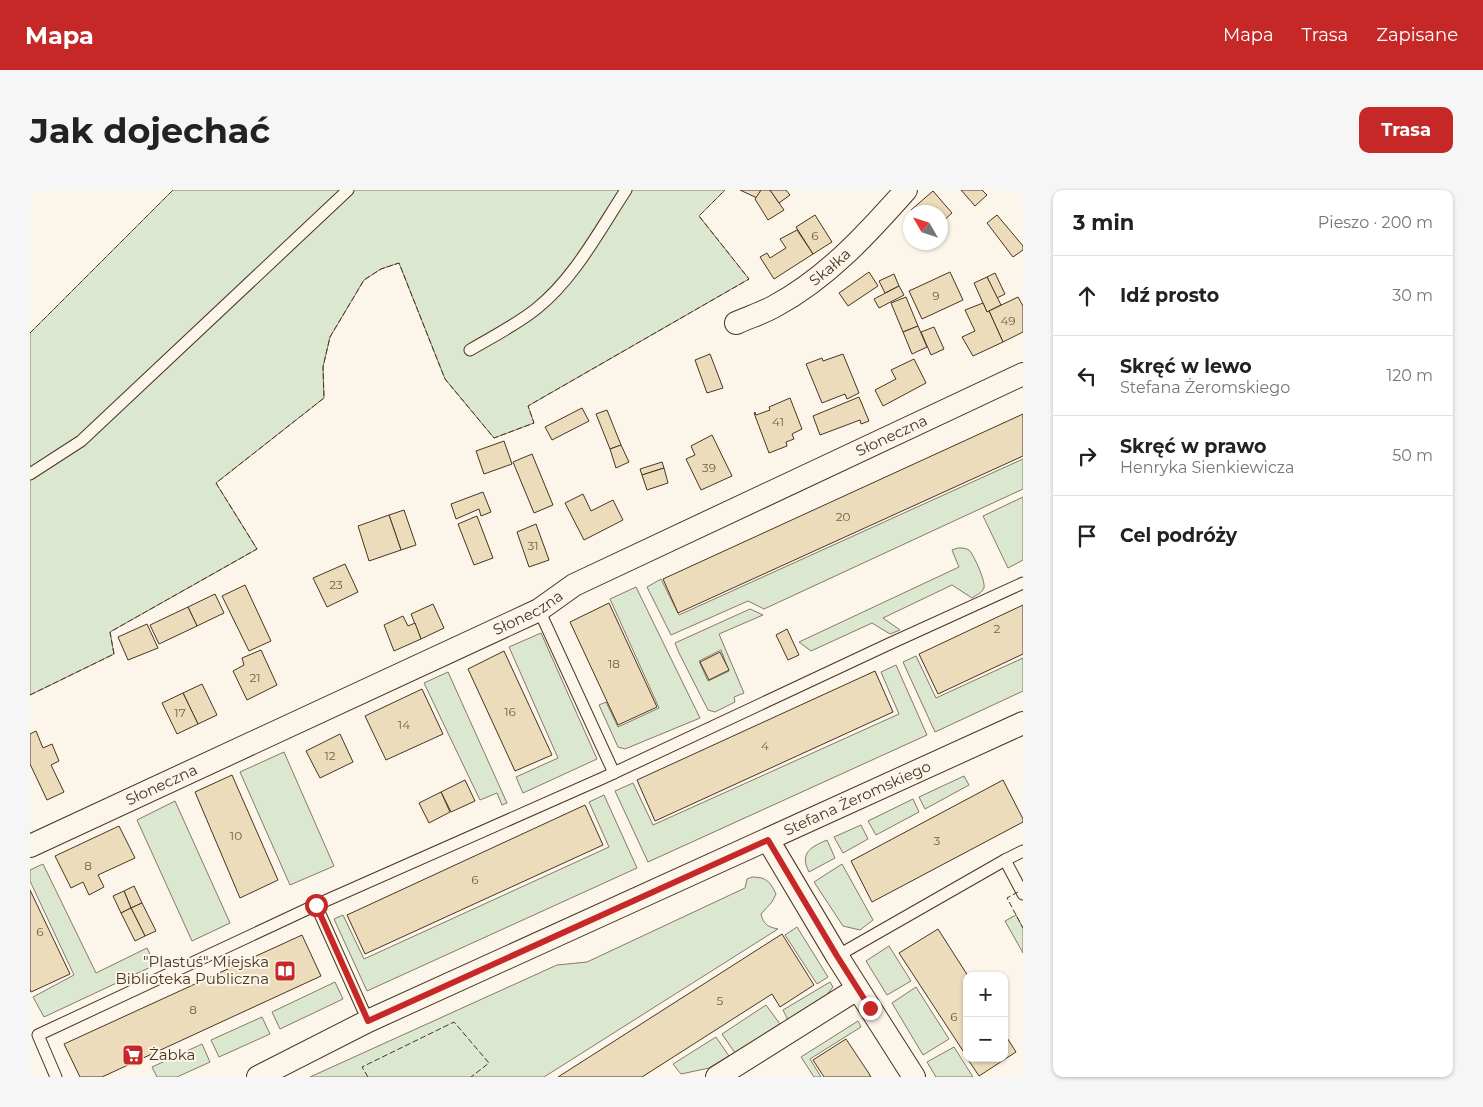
<!DOCTYPE html>
<html lang="pl">
<head>
<meta charset="utf-8">
<style>
  :root { --surface:#fff; --page:#f6f6f6; --text:#222; --muted:#767676; --line:#e0e0e0; --accent:#c62828 }
  body { margin:0; font-family:Montserrat,sans-serif; background:var(--page); color:var(--text) }
  .controls { position:absolute; right:15px; bottom:15px; display:grid; overflow:hidden; border-radius:10px; box-shadow:0 1px 4px #0004 }
  .controls button { width:45px; height:45px; display:grid; place-items:center; padding:0; border:0; border-bottom:1px solid var(--line); background:var(--surface); color:var(--text); font:25px sans-serif }
  .compass { position:absolute; left:873px; top:15px; width:45px; height:45px; border-radius:50%; background:var(--surface); box-shadow:0 1px 4px #0004; rotate:309deg }
  .stop { position:absolute; width:15px; height:15px; margin:-11px; border:4px solid #c62828; border-radius:50%; background:#fff }
  .stop.end { background:#c62828; border-color:#fff; box-shadow:0 1px 5px #0008 }
  .list { margin:0; padding:0; list-style:none }
  h2 { display:flex; justify-content:space-between; align-items:center; height:65px; margin:0; padding:0 20px; font-size:21px }
  h2 small { font-size:16px; font-weight:400; color:var(--muted) }
  .list li { display:grid; grid-template-columns:32px 1fr auto; gap:15px; align-items:center; box-sizing:border-box; height:80px; padding:0 20px; border-top:1px solid var(--line) }
  .list b { display:block; font-size:19px; white-space:nowrap }
  .list p { margin:0; font-size:16px; white-space:nowrap; color:var(--muted) }
  .list em { font-size:16px; font-style:normal; color:var(--muted) }
  .icon { flex:none; width:28px; height:28px; fill:none; stroke:currentColor; stroke-width:2; stroke-linecap:round; stroke-linejoin:round }
  .map { position:relative; flex:none; width:993px; height:887px; overflow:hidden; border-radius:10px }
  header { display:flex; align-items:center; gap:30px; box-sizing:border-box; height:70px; padding:0 25px; background:var(--accent); color:#fff }
  header strong { font-size:24px }
  nav { display:flex; gap:28px; margin-inline-start:auto; font-size:18px }
  .intro { display:flex; align-items:center; justify-content:space-between; box-sizing:border-box; height:120px; padding:0 30px }
  h1 { margin:0; font-size:35px }
  .button { padding:12px 22px; border-radius:10px; background:var(--accent); color:#fff; font-size:18px; font-weight:700 }
  main { display:flex; gap:30px; padding:0 30px }
  aside { flex:1; background:var(--surface); border-radius:10px; box-shadow:0 1px 4px #0004 }
  .map>svg:first-child { display:block }
  .green { fill:#dce7d0; stroke:#887966; fill-rule:evenodd }
  .building { fill:#ecdcbc; stroke:#4a3520 }
  .lines { fill:none; stroke-linecap:round; stroke-linejoin:round }
  .lane-casing { stroke:#4a3520; stroke-width:13 }
  .street-casing { stroke:#4a3520; stroke-width:24 }
  .lane { stroke:#fbf6e9; stroke-width:11 }
  .street { stroke:#fbf6e9; stroke-width:22 }
  .fence { stroke:#4a3520; stroke-width:1; stroke-dasharray:6 2.5; stroke-linecap:butt }
  .route { stroke:#c62828; stroke-width:6 }
  .labels { text-anchor:middle; stroke-width:4; stroke-linejoin:round; paint-order:stroke }
  .number-label { font-size:12px; fill:#725f47 }
  .street-label { font-size:15px; fill:#4a3520; stroke:#fbf6e9 }
  .poi-label { font-size:15px; fill:#4a3520; stroke:#fbf6e9; text-anchor:end }
</style>
</head>
<body>
<header>
<strong>Mapa</strong>
<nav><a>Mapa</a><a>Trasa</a><a>Zapisane</a></nav>
</header>
<div class="intro"><h1>Jak dojechać</h1><a class="button">Trasa</a></div>
<main>
<div class="map">
<svg width="993" height="887" viewBox="0 0 993 887">
  <rect width="100%" height="100%" fill="#fbf6e9"/>
  <g class="green">
    <path d="M143 0H695L669 26 719 89 498 216 504 233 464 248 415 189 369 73 351 79 334 90 300 147 293 177 294 208 186 293 227 359 80 442 84 464 0 505V143Z"/>
    <path d="M993 269V299L734 419 718 411 641 445 617 397 631 389 649 425Z"/>
    <path d="M993 307V370L978 378 953 326Z"/>
    <path d="M928 358C932 358 936 358 939 360 944 365 956 392 954 398 952 403 946 405 942 408L922 395 853 428 870 440 860 444 842 433 781 461 769 452 929 377 922 360Z"/>
    <path d="M606 397 670 528 595 559 588 557 569 515 576 512 588 537 629 518 580 409Z"/>
    <path d="M720 419 733 425 689 444 714 503 704 507 705 512 685 522 678 520 649 463 645 453ZM691 460 699 481 678 491 669 471Z"/>
    <path d="M511 443 567 569 493 603 486 587 528 568 479 457Z"/>
    <path d="M886 466 906 508 993 468V501L905 542 873 472Z"/>
    <path d="M866 475 897 545 618 672 585 601 603 593 623 635 869 524 851 482Z"/>
    <path d="M418 482 477 613 472 615 467 603 450 610 394 493Z"/>
    <path d="M254 562 304 676 260 695 210 582Z"/>
    <path d="M934 586 939 595 895 619 889 607Z"/>
    <path d="M574 605 607 678 337 801 304 729 313 725 334 769 579 657 559 612Z"/>
    <path d="M883 609 889 622 846 645 838 631Z"/>
    <path d="M145 611 200 733 162 751 107 630Z"/>
    <path d="M831 635 838 649 813 663 804 647Z"/>
    <path d="M797 650 805 668 779 682C769 663 781 657 797 650Z"/>
    <path d="M13 674 66 783 117 758 125 775 14 827 3 807 44 785 0 691V680Z"/>
    <path d="M812 674 843 730 830 740 813 736 784 692Z"/>
    <path d="M722 687C737 687 740 692 746 704L742 712 731 724C733 734 738 737 748 739L514 887H280L527 775 557 772 715 698 717 689Z"/>
    <path d="M986 725 993 738V763L975 731Z"/>
    <path d="M767 737 798 787 787 794 755 745Z"/>
    <path d="M859 756 881 791 857 805 836 771Z"/>
    <path d="M305 792 313 809 250 839 242 822Z"/>
    <path d="M800 792 803 797 796 806 758 830 753 820Z"/>
    <path d="M886 797 919 849 893 865 862 813Z"/>
    <path d="M736 815 750 834 705 863 692 844Z"/>
    <path d="M232 827 240 844 189 867 181 850Z"/>
    <path d="M828 831 831 837 780 869 791 887H784L771 867Z"/>
    <path d="M686 847 699 866 679 878 651 884 643 874Z"/>
    <path d="M172 854 180 872 147 887H127L122 877Z"/>
    <path d="M924 857 943 887H906L897 872Z"/>
  </g>
  <g class="building">
    <path d="M710 0H731L727 8Z"/>
    <path d="M731 0H740L754 20 738 30 725 9Z"/>
    <path d="M740 0H756L760 5 749 13Z"/>
    <path d="M931 0H952L957 5 945 16Z"/>
    <path d="M903 1 922 23 911 33V22H884L881 20Z"/>
    <path d="M785 25 802 52 783 64 766 37Z"/>
    <path d="M967 25 993 56V60L983 67 957 33Z"/>
    <path d="M767 40 783 64 744 89 730 67 737 63 740 68 756 58 750 49Z"/>
    <path d="M839 82 848 96 818 116 809 103Z"/>
    <path d="M920 82 933 110 892 129 879 101Z"/>
    <path d="M965 83 975 104 967 108 957 87Z"/>
    <path d="M864 84 869 96 855 103 849 91Z"/>
    <path d="M957 87 971 115 957 122 944 93Z"/>
    <path d="M869 96 874 105 849 118 844 109Z"/>
    <path d="M876 107 888 136 873 142 861 113Z"/>
    <path d="M988 107 993 116V142L973 152 959 121Z"/>
    <path d="M953 113 957 122 959 121 973 152 943 166 932 147 945 141 935 120Z"/>
    <path d="M888 136 897 157 882 164 873 142Z"/>
    <path d="M904 137 914 159 901 165 891 142Z"/>
    <path d="M680 164 693 198 677 203 665 170Z"/>
    <path d="M813 164 829 203 817 209 815 204 792 213 776 174 792 168 793 171Z"/>
    <path d="M884 169 896 193 853 216 845 200 866 189 861 180Z"/>
    <path d="M829 207 839 231 831 234 830 230 790 245 783 226Z"/>
    <path d="M760 208 772 239 762 244 764 249 756 252 757 256 739 263 724 223 725 222 726 225 740 220 739 217Z"/>
    <path d="M552 218 559 231 522 250 515 237Z"/>
    <path d="M577 220 591 255 580 259 566 224Z"/>
    <path d="M993 224V266L648 423 633 389Z"/>
    <path d="M682 245 702 286 671 300 656 269 665 265 661 256Z"/>
    <path d="M474 251 482 274 454 284 446 261Z"/>
    <path d="M591 255 599 272 586 278 580 259Z"/>
    <path d="M502 264 523 315 504 323 483 272Z"/>
    <path d="M632 272 634 278 612 285 610 279Z"/>
    <path d="M634 278 638 293 617 300 612 285Z"/>
    <path d="M453 302 461 322 451 326 449 319 426 329 421 314Z"/>
    <path d="M553 304 561 321 583 310 593 330 554 350 535 313Z"/>
    <path d="M374 320 386 355 371 360 359 325Z"/>
    <path d="M359 325 371 360 339 371 328 336Z"/>
    <path d="M447 326 463 368 444 375 428 334Z"/>
    <path d="M506 334 519 370 499 377 487 342Z"/>
    <path d="M315 374 328 402 297 417 283 388Z"/>
    <path d="M215 395 241 451 219 461 192 406Z"/>
    <path d="M185 404 194 423 167 436 158 417Z"/>
    <path d="M579 413 627 517 588 535 540 432Z"/>
    <path d="M403 414 414 438 391 449 381 424Z"/>
    <path d="M993 415V464L908 504 889 464Z"/>
    <path d="M158 417 167 436 129 454 120 435Z"/>
    <path d="M373 426 378 436 385 433 391 449 364 461 354 435Z"/>
    <path d="M117 434 128 458 98 470 88 447Z"/>
    <path d="M757 439 769 465 758 470 746 445Z"/>
    <path d="M231 460 247 495 217 510 203 481 214 475 212 468Z"/>
    <path d="M474 461 522 565 485 581 438 479Z"/>
    <path d="M690 462 699 480 679 490 670 472Z"/>
    <path d="M845 481 863 522 625 631 607 590Z"/>
    <path d="M172 494 187 525 168 534 153 503Z"/>
    <path d="M392 499 413 544 356 570 335 526Z"/>
    <path d="M153 503 168 534 147 544 132 513Z"/>
    <path d="M6 541 13 558 22 554 29 571 21 575 34 602 17 610 0 574V544Z"/>
    <path d="M310 544 323 572 290 588 276 561Z"/>
    <path d="M202 585 248 690 210 708 165 602Z"/>
    <path d="M435 590 445 611 421 622 411 602Z"/>
    <path d="M973 590 993 629V632L842 712 821 671Z"/>
    <path d="M411 602 420 622 399 633 389 613Z"/>
    <path d="M555 615 573 655 335 764 317 725Z"/>
    <path d="M89 636 105 668 68 685 74 697 59 705 53 692 41 698 25 666Z"/>
    <path d="M104 696 112 713 101 718 94 701Z"/>
    <path d="M0 700 40 784 1 802 0 799Z"/>
    <path d="M94 701 101 718 91 723 83 706Z"/>
    <path d="M112 713 126 741 115 746 101 718Z"/>
    <path d="M101 718 115 746 105 751 91 723Z"/>
    <path d="M908 739 938 786 937 867 869 763Z"/>
    <path d="M752 744 784 795 750 817 742 804 612 887H528Z"/>
    <path d="M272 745 291 786 72 887H50L34 854Z"/>
    <path d="M974 843 986 862 949 886 937 868H974Z"/>
    <path d="M816 849 838 882 841 887H794L783 870Z"/>
  </g>
  <g class="lines">
    <g class="lane-casing">
      <g id="lane">
        <path d="M440 160C462 147 486 135 506 119 544 89 569 41 596 0"/>
        <path d="M0 284 51 251 318 0"/>
        <path d="M509 420 584 583"/>
        <path d="M975 670 993 704"/>
        <path d="M807 766 975 670 993 661"/>
        <path d="M338 831 286 715 573 588 859 454 993 393"/>
        <path d="M26 887 8 845 286 715"/>
      </g>
    </g>
    <g class="street-casing">
      <g id="street">
        <path id="s1" d="M706 133C719 127 733 123 745 116 797 88 837 44 876 0"/>
        <path d="M738 650 807 766 884 887"/>
        <path id="s2" d="M0 656 509 420 544 395 993 184"/>
        <path id="s3" d="M228 887 338 831 993 533"/>
        <path d="M687 887 827 799"/>
      </g>
    </g>
    <use href="#lane" class="lane"/>
    <use href="#street" class="street"/>
    <g class="fence">
      <path d="M0 143 143 0"/>
      <path d="M0 505 84 464 80 442 227 359 186 293 294 208 293 177 300 147 334 90 351 79 369 73 415 189 464 248 504 233 498 216 719 89 669 26 695 0"/>
      <path d="M988 702 977 708 993 738"/>
      <path d="M338 887 332 877 424 832 459 873 441 887"/>
    </g>
  </g>
  <g class="lines">
    <path class="route" d="M286 715 338 831 738 650 807 766 840 818"/>
  </g>
  <defs>
    <g id="library-square" transform="scale(1.125)"><rect x="-9" y="-9" width="18" height="18" rx="4" fill="#c62828" stroke="#fbf6e9"/><path d="M-6-4Q-3-5.5-.7-3.5V5Q-3 3-6 4ZM6-4Q3-5.5 .7-3.5V5Q3 3 6 4Z" fill="#fff"/></g>
    <g id="supermarket-square" transform="scale(1.125)"><rect x="-9" y="-9" width="18" height="18" rx="4" fill="#c62828" stroke="#fbf6e9"/><path d="M-6-5.5h2.5l.6 2H6L4.5 2H-2.5L-4.4-4H-6ZM-1.5 3.2a1.3 1.3 0 1 0 .1 0ZM3 3.2a1.3 1.3 0 1 0 .1 0Z" fill="#fff"/></g>
  </defs>
  <g fill-rule="evenodd">
    <use href="#library-square" x="255" y="781"/>
    <use href="#supermarket-square" x="103" y="865"/>
  </g>
  <g class="labels">
    <g class="number-label">
      <text x="785" y="50">6</text>
      <text x="906" y="110">9</text>
      <text x="978" y="135">49</text>
      <text x="748" y="236">41</text>
      <text x="679" y="282">39</text>
      <text x="813" y="331">20</text>
      <text x="503" y="360">31</text>
      <text x="306" y="399">23</text>
      <text x="967" y="443">2</text>
      <text x="584" y="478">18</text>
      <text x="225" y="492">21</text>
      <text x="480" y="526">16</text>
      <text x="150" y="527">17</text>
      <text x="374" y="539">14</text>
      <text x="735" y="560">4</text>
      <text x="300" y="570">12</text>
      <text x="206" y="650">10</text>
      <text x="907" y="655">3</text>
      <text x="58" y="680">8</text>
      <text x="445" y="694">6</text>
      <text x="10" y="746">6</text>
      <text x="690" y="815">5</text>
      <text x="163" y="824">8</text>
      <text x="924" y="831">6</text>
    </g>
    <g class="street-label">
      <text dy="5" stroke="none"><textPath href="#s1" startOffset="110">Skałka</textPath></text>
      <text dy="5" stroke="none"><textPath href="#s2" startOffset="955">Słoneczna</textPath></text>
      <text dy="5" stroke="none"><textPath href="#s2" startOffset="550">Słoneczna</textPath></text>
      <text dy="5" stroke="none"><textPath href="#s2" startOffset="145">Słoneczna</textPath></text>
      <text dy="5" stroke="none"><textPath href="#s3" startOffset="661">Stefana Żeromskiego</textPath></text>
    </g>
    <g class="poi-label">
      <text x="239" y="777">"Plastuś" Miejska<tspan x="239" dy="17">Biblioteka Publiczna</tspan></text>
      <text x="119" y="870" text-anchor="start">Żabka</text>
    </g>
  </g>
</svg>
<div class="controls">
<button>+</button>
<button>−</button>
</div>
<svg class="compass" viewBox="-18 -18 36 36"><path d="M0-13l5 13h-10z" fill="#e53935"/><path d="M0 13l5-13h-10z" fill="#767676"/></svg>
<div class="stop" style="left:286px;top:715px"></div>
<div class="stop end" style="left:840px;top:818px"></div>
</div>
<aside>
<h2>3 min<small>Pieszo · 200 m</small></h2>
<ul class="list">
<li><svg class="icon" aria-label="ahead" viewBox="0 0 24 24"><path d="M12 20V5M6 11l6-6 6 6"/></svg><div><b>Idź prosto</b></div><em>30 m</em></li>
<li><svg class="icon" aria-label="left" viewBox="0 0 24 24"><path d="M17 20v-9H6M10 6l-5 5 5 5"/></svg><div><b>Skręć w lewo</b><p>Stefana Żeromskiego</p></div><em>120 m</em></li>
<li><svg class="icon" aria-label="right" viewBox="0 0 24 24"><path d="M7 20v-9h11M14 6l5 5-5 5"/></svg><div><b>Skręć w prawo</b><p>Henryka Sienkiewicza</p></div><em>50 m</em></li>
<li><svg class="icon" aria-label="arrive" viewBox="0 0 24 24"><path d="M6 21V4h12l-3 4 3 4H6"/></svg><div><b>Cel podróży</b></div></li>
</ul>
</aside>
</main>
</body>
</html>
